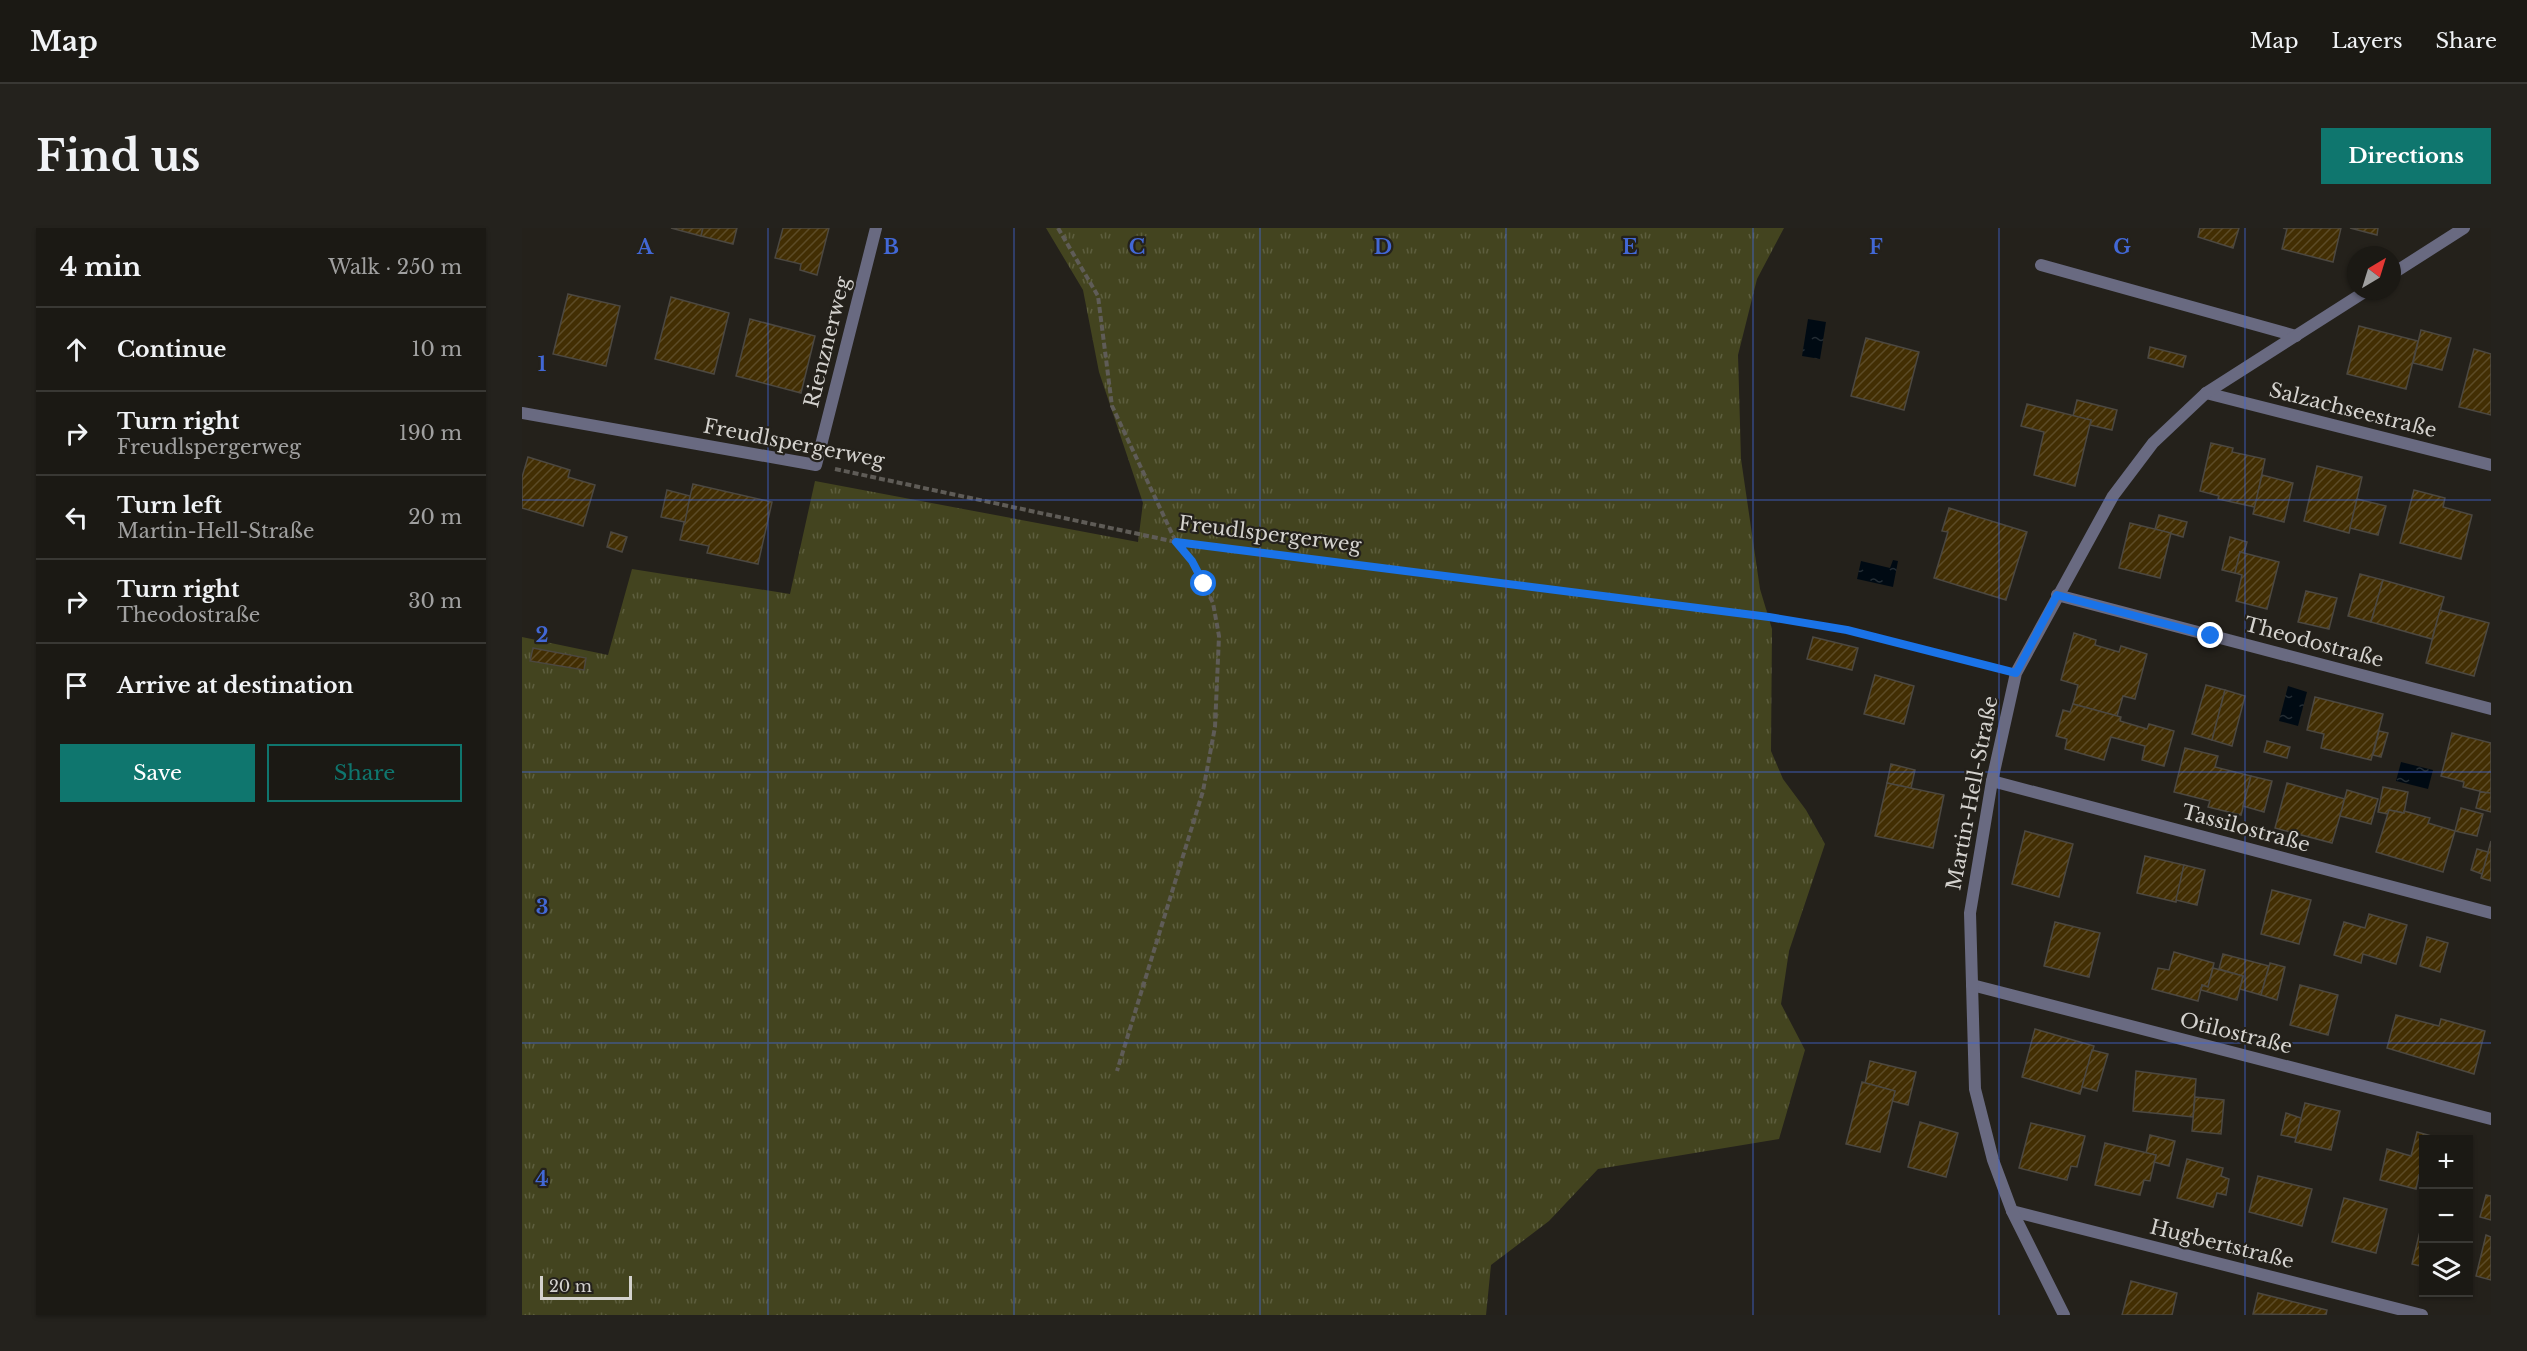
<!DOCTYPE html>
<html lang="en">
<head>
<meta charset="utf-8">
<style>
  :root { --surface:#1b1914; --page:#24221d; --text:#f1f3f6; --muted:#a0a0a0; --line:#393834; --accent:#0f766e }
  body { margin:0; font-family:"Libre Baskerville",serif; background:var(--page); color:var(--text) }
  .controls { position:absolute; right:18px; bottom:18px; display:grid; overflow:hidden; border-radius:0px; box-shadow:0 2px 4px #0004 }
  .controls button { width:54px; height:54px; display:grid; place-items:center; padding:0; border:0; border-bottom:2px solid var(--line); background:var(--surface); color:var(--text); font:30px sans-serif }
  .compass { position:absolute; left:1825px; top:18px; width:54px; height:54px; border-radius:50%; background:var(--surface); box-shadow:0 2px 4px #0004; rotate:38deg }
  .scale { position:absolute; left:18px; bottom:15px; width:92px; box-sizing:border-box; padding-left:6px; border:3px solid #d4d2ce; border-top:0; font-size:16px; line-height:21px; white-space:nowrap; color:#d4d2ce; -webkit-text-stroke:4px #24211b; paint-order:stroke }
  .stop { position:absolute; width:18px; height:18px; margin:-14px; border:4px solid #1a73e8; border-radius:50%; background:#fff }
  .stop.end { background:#1a73e8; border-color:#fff; box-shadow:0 2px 6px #0008 }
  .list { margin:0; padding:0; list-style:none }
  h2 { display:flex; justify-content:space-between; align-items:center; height:78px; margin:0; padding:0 24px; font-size:26px }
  h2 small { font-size:20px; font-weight:400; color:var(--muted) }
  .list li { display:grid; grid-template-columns:39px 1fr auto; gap:18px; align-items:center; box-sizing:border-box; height:84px; padding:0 24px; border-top:2px solid var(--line) }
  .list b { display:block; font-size:22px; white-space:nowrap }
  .list p { margin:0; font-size:20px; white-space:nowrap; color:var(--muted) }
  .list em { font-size:20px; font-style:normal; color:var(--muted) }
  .actions { display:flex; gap:12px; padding:18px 24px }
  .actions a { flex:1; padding:14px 0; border:2px solid var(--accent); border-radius:0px; text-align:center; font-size:21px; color:var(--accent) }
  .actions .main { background:var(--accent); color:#fff }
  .icon { flex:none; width:33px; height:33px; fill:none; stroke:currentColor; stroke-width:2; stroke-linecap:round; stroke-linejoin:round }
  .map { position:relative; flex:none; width:1969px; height:1087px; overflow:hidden; border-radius:0px }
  header { display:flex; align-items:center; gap:36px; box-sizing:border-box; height:84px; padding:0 30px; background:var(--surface); border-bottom:2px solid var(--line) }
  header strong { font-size:28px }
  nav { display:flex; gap:33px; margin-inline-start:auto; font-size:21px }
  .intro { display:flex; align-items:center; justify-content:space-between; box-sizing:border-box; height:144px; padding:0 36px }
  h1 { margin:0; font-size:42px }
  .button { padding:15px 27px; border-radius:0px; background:var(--accent); color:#fff; font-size:21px; font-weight:700 }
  main { display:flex; gap:36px; padding:0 36px }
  aside { flex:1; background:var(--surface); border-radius:0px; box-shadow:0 2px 4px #0004 }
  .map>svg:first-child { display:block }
  .grass { fill:url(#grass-tufts) }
  .water { fill:url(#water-ripples) }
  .building { fill:url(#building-hatch); stroke:#4c4841; stroke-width:1.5 }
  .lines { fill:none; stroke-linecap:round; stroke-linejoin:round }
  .path { stroke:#5f5c57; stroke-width:4; stroke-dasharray:6 3; stroke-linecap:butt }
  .street { stroke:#696a81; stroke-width:12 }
  .route { stroke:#1a73e8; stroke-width:8 }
  .grid { fill:none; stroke:#4268d6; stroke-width:1.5; stroke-opacity:0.55 }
  .labels { text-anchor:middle; stroke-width:4.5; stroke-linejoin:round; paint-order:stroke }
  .street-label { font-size:20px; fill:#d4d2ce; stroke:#24211b }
  .grid-label { font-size:20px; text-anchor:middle; font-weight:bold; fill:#4268d6; stroke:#24211b; stroke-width:4.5; stroke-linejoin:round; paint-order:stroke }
</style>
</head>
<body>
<header>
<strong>Map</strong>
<nav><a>Map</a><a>Layers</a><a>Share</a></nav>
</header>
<div class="intro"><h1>Find us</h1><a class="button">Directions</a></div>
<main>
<aside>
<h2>4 min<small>Walk · 250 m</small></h2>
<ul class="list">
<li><svg class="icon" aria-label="ahead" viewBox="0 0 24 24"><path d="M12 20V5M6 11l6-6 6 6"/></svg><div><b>Continue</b></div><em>10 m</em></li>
<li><svg class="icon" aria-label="right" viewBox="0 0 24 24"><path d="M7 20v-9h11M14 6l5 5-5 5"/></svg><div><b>Turn right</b><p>Freudlspergerweg</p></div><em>190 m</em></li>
<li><svg class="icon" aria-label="left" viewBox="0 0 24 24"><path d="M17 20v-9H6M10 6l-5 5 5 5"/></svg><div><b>Turn left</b><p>Martin-Hell-Straße</p></div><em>20 m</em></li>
<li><svg class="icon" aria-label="right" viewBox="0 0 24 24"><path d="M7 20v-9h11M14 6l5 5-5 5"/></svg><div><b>Turn right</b><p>Theodostraße</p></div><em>30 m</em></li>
<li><svg class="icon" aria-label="arrive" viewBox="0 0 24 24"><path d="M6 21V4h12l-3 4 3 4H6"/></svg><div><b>Arrive at destination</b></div></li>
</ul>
<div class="actions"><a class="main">Save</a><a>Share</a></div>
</aside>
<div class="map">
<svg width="1969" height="1087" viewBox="0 0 1969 1087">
  <defs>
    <pattern id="grass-tufts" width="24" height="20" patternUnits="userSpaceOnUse" patternTransform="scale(1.5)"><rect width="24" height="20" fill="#43441f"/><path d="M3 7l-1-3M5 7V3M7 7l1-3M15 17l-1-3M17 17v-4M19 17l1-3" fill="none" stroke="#5d5e3e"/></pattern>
    <pattern id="water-ripples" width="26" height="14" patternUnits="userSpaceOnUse" patternTransform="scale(1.5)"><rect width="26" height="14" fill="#000a13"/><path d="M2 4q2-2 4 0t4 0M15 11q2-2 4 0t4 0" fill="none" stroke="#242d34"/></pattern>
    <pattern id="building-hatch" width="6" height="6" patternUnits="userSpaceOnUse" patternTransform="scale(1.5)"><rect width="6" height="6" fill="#422e03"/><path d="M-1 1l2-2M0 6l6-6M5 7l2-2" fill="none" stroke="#5c4b27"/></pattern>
  </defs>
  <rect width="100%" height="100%" fill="#24211b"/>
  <path class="grass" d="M524 0H1262L1235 51 1216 127 1219 231 1238 361 1250 401 1249 523 1261 551 1284 582 1303 616 1267 723 1259 776 1283 822 1257 911 1076 941 1027 993 969 1037 964 1087H0V409L86 427 110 341 268 366 293 253 616 314 621 275 577 144 561 62Z"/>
  <g class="water">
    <path d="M1286 91 1304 94 1298 131 1280 128Z"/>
    <path d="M1371 332 1376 333 1371 359 1335 351 1339 333 1368 340Z"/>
    <path d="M1766 458 1785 464 1776 498 1757 493Z"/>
    <path d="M1879 534 1911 542 1906 561 1874 553Z"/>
  </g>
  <g class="building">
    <path d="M149 0H181L179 8Z"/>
    <path d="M181 0H215L211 16 179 8Z"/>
    <path d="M261 0H307L295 47 278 42 279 36 253 30Z"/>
    <path d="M1678 0H1717L1711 20 1676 9Z"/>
    <path d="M1761 0H1819L1811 34 1760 21 1765 1Z"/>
    <path d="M1828 0H1856L1855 7Z"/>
    <path d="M46 66 98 78 84 138 31 126Z"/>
    <path d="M149 69 207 85 192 146 133 131Z"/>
    <path d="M228 91 293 108 279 165 214 148Z"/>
    <path d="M1837 98 1896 113 1884 161 1825 146Z"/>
    <path d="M1899 102 1929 110 1920 142 1891 135Z"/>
    <path d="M1344 110 1397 124 1382 182 1329 168Z"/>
    <path d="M1628 119 1664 128 1661 139 1626 130Z"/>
    <path d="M1952 121 1969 126V187L1937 179Z"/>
    <path d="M1555 172 1595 182 1590 202 1568 197 1569 192 1551 188Z"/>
    <path d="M1505 176 1569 192 1553 258 1512 247 1522 204 1499 198Z"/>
    <path d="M1689 215 1711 220 1710 224 1743 231 1733 279 1696 271 1697 268 1678 263Z"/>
    <path d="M6 229 48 242 46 249 73 257 61 298 0 280V249Z"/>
    <path d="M1795 238 1840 249 1827 305 1782 293Z"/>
    <path d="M1740 247 1771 255 1762 294 1731 286Z"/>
    <path d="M171 256 250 274 236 336 185 325 187 318 158 312Z"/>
    <path d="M145 262 168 268 163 294 139 289Z"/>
    <path d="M1892 262 1923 270 1921 279 1950 287 1939 331 1878 315Z"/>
    <path d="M1835 271 1864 278 1856 307 1828 300Z"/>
    <path d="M1427 280 1505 304 1484 372 1412 350 1426 304 1420 303Z"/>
    <path d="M1637 287 1665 294 1661 309 1633 301Z"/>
    <path d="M1608 295 1649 305 1638 350 1597 340Z"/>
    <path d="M89 304 105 309 100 324 85 319Z"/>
    <path d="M1708 309 1725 314 1722 325 1718 324 1713 345 1700 342Z"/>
    <path d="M1718 324 1757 334 1745 381 1714 373 1720 347 1713 345Z"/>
    <path d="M1838 346 1861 352 1849 394 1826 388Z"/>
    <path d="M1861 352 1922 369 1910 411 1849 394Z"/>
    <path d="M1784 363 1815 370 1807 401 1776 394Z"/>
    <path d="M1918 382 1967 395 1952 448 1904 435Z"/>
    <path d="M1552 405 1574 412 1573 417 1597 424 1599 418 1625 426 1613 471 1601 468 1595 488 1551 476 1556 457 1539 452Z"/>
    <path d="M1291 409 1336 420 1330 442 1285 431Z"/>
    <path d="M11 420 64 430 62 442 8 433Z"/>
    <path d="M1353 447 1392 458 1382 496 1342 486Z"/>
    <path d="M1684 457 1703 462 1690 512 1670 506Z"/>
    <path d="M1703 462 1723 468 1710 518 1690 512Z"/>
    <path d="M1793 469 1861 486 1849 532 1799 520 1802 506 1785 502Z"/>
    <path d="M1551 476 1599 489 1598 493 1625 501 1627 496 1652 503 1642 538 1620 532 1623 518 1589 509 1582 532 1543 521 1545 511 1534 508 1541 482 1548 484Z"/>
    <path d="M1857 503 1866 505 1859 529 1851 527Z"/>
    <path d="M1930 505 1969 515V566L1941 559 1942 554 1919 548Z"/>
    <path d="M1745 513 1768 519 1765 530 1742 524Z"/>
    <path d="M1663 520 1696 528 1693 539 1729 548 1719 587 1686 579 1688 573 1652 564Z"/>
    <path d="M1369 536 1393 542 1389 560 1365 555Z"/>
    <path d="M1729 548 1750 553 1742 584 1721 578Z"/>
    <path d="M1365 555 1422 567 1411 620 1353 608Z"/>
    <path d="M1765 555 1823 571 1810 615 1753 600Z"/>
    <path d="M1861 559 1886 564 1882 585 1867 582 1866 586 1856 584Z"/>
    <path d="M1825 562 1856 571 1849 596 1818 588Z"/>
    <path d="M1958 564 1969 565V584L1954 580Z"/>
    <path d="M1939 580 1961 586 1955 608 1933 603Z"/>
    <path d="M1867 582 1882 585V583L1908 590 1906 595 1933 603 1921 644 1854 624Z"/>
    <path d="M1503 603 1551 616 1537 669 1490 656Z"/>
    <path d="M1969 613V653L1959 650Z"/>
    <path d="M1955 621 1966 624 1960 646 1949 642Z"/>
    <path d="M1623 628 1662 637 1654 674 1615 665Z"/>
    <path d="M1662 637 1683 642 1675 677 1654 672Z"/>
    <path d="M1750 662 1789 672 1777 716 1739 706Z"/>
    <path d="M1847 686 1885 697 1874 736 1841 726 1839 735 1812 727 1822 694 1843 700Z"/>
    <path d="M1533 694 1578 705 1567 749 1522 738Z"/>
    <path d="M1905 709 1926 715 1918 744 1898 738Z"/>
    <path d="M1652 724 1692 735 1686 759 1680 757 1676 773 1630 761 1636 740 1647 742Z"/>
    <path d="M1701 726 1747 738 1739 767 1718 761 1721 748 1697 741Z"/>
    <path d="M1748 735 1763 739 1755 772 1739 767Z"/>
    <path d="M1691 740 1721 748 1715 772 1679 762 1680 757 1686 759Z"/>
    <path d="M1778 757 1816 767 1806 807 1768 797Z"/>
    <path d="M1874 787 1917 798 1919 791 1963 803 1952 846 1865 820Z"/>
    <path d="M1513 801 1572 818 1558 866 1500 849Z"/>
    <path d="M1570 822 1586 826 1575 863 1560 859Z"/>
    <path d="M1348 833 1394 844 1386 877 1370 873 1373 863 1343 855Z"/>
    <path d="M1614 843 1674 851 1671 889 1611 883Z"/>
    <path d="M1340 854 1373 863 1358 924 1324 916Z"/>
    <path d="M1673 869 1702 872 1699 906 1670 903Z"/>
    <path d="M1783 875 1818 883 1809 922 1773 914Z"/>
    <path d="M1764 885 1779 890 1774 910 1759 907Z"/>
    <path d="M1398 894 1436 905 1424 949 1386 939Z"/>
    <path d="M1509 895 1563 908 1555 939 1549 938 1545 952 1497 940Z"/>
    <path d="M1895 904 1924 912H1902V948L1897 947 1894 961 1858 952 1865 921 1889 928Z"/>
    <path d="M1628 907 1653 913 1647 938 1632 934 1634 927 1624 925Z"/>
    <path d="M1583 915 1634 927 1628 953 1622 952 1618 967 1573 957Z"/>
    <path d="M1665 931 1701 940 1699 948 1707 951 1704 967 1695 965 1691 979 1655 970Z"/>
    <path d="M1736 948 1790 961 1780 998 1727 984Z"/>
    <path d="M1964 967 1969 968V992L1958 989Z"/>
    <path d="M1822 970 1865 981 1854 1025 1810 1014Z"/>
    <path d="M1901 991H1902V1039L1890 1036Z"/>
    <path d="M1964 1007 1969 1009V1052L1954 1048Z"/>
    <path d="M1609 1053 1655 1065 1650 1087H1600Z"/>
    <path d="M1736 1065 1805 1082 1804 1087 1731 1086Z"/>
  </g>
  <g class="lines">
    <g class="path">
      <path d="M536 0 576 68 590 178 654 314 670 333 691 375 697 408 693 499 681 563 595 843"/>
      <path d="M313 241 654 314 1247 389 1325 402 1475 440"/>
    </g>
    <g class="street">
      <path d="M1519 37 1774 108"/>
      <path d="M1870 46 1942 0"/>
      <path d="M1684 165 1969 237"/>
      <path d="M0 185 294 237 354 0"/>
      <path d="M1535 367 1969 481"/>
      <path d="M1470 553 1969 685"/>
      <path d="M1450 757 1969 891"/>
      <path d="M1490 983 1900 1087"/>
      <path d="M1542 1087 1490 983 1471 932 1453 861 1448 685 1470 553 1494 445 1591 268 1631 215 1684 165 1844 63"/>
    </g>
  </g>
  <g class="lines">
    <path class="route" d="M682 356 670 333 654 314 1247 389 1325 402 1494 445 1535 367 1689 408"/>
  </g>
  <path class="grid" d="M246 0V1087M492 0V1087M738 0V1087M984 0V1087M1231 0V1087M1477 0V1087M1723 0V1087M0 272H1969M0 544H1969M0 815H1969"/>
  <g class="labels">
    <g class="street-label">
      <text transform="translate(305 114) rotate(-76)" y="7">Rienznerweg</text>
      <text transform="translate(1831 182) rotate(14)" y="7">Salzachseestraße</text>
      <text transform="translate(272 215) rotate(11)" y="7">Freudlspergerweg</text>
      <text transform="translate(748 306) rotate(7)" y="7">Freudlspergerweg</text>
      <text transform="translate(1792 414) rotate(15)" y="7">Theodostraße</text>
      <text transform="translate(1450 565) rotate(-79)" y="7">Martin-Hell-Straße</text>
      <text transform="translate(1724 600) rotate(15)" y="7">Tassilostraße</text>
      <text transform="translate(1714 805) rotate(14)" y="7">Otilostraße</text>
      <text transform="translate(1700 1016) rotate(14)" y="7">Hugbertstraße</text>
    </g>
  </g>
  <g class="grid-label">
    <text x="123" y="26">A</text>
    <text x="369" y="26">B</text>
    <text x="615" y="26">C</text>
    <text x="861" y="26">D</text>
    <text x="1108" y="26">E</text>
    <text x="1354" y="26">F</text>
    <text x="1600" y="26">G</text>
    <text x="20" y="143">1</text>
    <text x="20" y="414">2</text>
    <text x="20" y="686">3</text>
    <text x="20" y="958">4</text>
  </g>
</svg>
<div class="controls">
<button>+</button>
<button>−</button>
<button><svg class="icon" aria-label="layers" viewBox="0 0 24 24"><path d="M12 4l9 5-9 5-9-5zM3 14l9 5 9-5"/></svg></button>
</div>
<svg class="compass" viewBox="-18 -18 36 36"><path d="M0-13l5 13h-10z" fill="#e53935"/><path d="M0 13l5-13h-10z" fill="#a0a0a0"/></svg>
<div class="scale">20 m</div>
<div class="stop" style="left:682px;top:356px"></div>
<div class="stop end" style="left:1689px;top:408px"></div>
</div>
</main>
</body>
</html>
